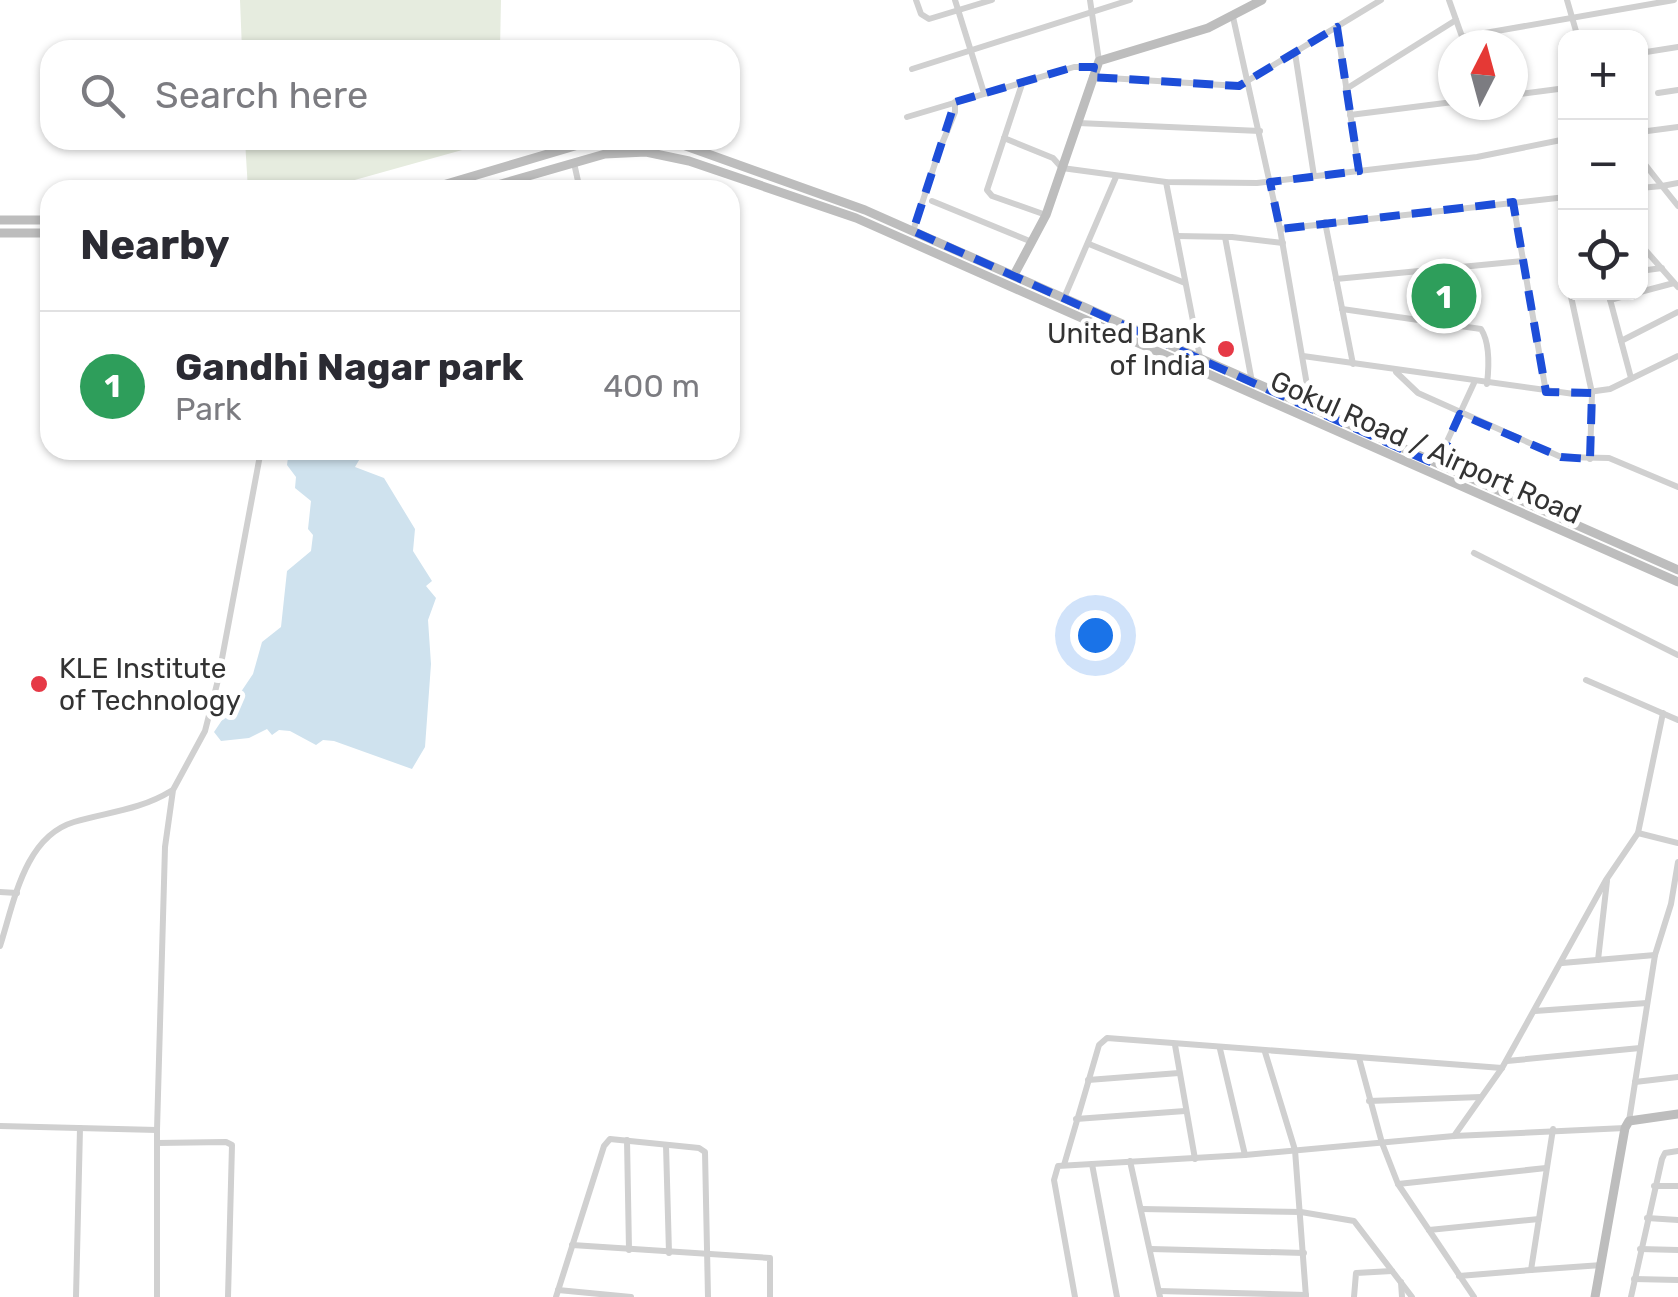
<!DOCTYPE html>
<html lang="en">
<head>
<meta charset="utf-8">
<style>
  :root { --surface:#fff; --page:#f7f7f7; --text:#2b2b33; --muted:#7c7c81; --line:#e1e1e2; --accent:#db2777 }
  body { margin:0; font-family:Rubik,sans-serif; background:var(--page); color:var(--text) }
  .controls { position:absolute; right:30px; top:30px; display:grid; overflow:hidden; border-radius:20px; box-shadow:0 2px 8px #0004 }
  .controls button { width:90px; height:90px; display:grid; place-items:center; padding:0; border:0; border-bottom:2px solid var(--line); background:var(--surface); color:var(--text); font:50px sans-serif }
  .compass { position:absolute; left:1438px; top:30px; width:90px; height:90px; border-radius:50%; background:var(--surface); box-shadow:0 2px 8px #0004; rotate:6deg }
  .you { position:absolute; left:1095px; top:635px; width:35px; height:35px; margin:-25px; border:8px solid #fff; border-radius:50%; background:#1a73e8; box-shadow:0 0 0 15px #1a73e833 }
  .badge { display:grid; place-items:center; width:65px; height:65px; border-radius:50%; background:var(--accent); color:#fff; font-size:32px; font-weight:700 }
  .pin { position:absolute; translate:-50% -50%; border:5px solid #fff; box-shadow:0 2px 10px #0006 }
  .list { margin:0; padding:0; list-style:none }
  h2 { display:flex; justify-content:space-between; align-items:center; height:130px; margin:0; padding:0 40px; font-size:42px }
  h2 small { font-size:32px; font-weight:400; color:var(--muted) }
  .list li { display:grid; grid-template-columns:65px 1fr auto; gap:30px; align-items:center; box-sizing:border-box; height:150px; padding:0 40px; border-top:2px solid var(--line) }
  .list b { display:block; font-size:38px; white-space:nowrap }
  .list p { margin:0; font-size:32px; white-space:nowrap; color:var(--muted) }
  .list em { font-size:32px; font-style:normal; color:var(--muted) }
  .icon { flex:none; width:55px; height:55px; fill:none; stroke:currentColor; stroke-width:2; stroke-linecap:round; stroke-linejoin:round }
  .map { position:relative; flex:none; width:1678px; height:1297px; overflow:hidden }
  .search { position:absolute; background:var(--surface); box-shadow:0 2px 8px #0004; left:40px; top:40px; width:700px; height:110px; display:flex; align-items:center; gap:25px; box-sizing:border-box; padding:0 35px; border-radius:30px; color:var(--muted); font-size:38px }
  .panel { position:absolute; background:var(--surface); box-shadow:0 2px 8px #0004; left:40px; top:180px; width:700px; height:280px; border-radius:30px }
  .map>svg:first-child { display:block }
  .green { fill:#e6ecdf }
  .water { fill:#cfe2ee }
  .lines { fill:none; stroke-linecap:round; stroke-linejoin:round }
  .street { stroke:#d0d0d0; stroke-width:6 }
  .secondary { stroke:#bdbdbd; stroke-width:9 }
  .marked { fill:none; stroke:#1d4ed8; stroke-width:8; stroke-dasharray:20 12; stroke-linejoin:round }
  .poi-dot { fill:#e63946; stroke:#fff; stroke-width:4 }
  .labels { text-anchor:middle; stroke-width:10; stroke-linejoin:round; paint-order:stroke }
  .poi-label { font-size:28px; fill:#333; stroke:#fff; text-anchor:end }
  .street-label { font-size:28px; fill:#333; stroke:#fff }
</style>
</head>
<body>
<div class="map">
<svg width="1678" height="1297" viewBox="0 0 1678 1297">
  <rect width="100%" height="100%" fill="#fff"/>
  <g class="green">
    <path d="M240 0H501L500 49 242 50Z"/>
    <path d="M245 140H498L326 188 248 190Z"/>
  </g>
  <path class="water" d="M289 450H365L355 467 384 478 415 529 413 551 432 581 426 586 436 598 428 620 431 664 425 747 412 769 334 741 323 740 316 745 290 731 279 730 272 735 267 729 249 738 221 741 214 732 253 674 262 642 281 627 287 571 311 551 313 535 308 529 311 501 295 488 296 477 287 465Z"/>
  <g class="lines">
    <g class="street">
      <path d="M916 0 921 14 929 19 992 0"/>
      <path d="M955 0 984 93"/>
      <path d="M1090 0 1099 61"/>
      <path d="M1449 0 1465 45"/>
      <path d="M1567 0 1578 38"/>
      <path d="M1233 17 1280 229 1311 408"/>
      <path d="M1337 27 1359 171"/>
      <path d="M1462 37 1674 0"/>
      <path d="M1295 53 1314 176"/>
      <path d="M1640 53 1678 47"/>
      <path d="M912 69 1130 0"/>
      <path d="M1092 77 1239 86 1381 0"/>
      <path d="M1022 84 987 190 992 196 1046 215"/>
      <path d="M1346 89 1456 20"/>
      <path d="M1658 93 1678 90"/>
      <path d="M1513 95 1566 88"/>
      <path d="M1350 115 1453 102"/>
      <path d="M907 117 1074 67H1094"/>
      <path d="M1078 123 1260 131"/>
      <path d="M1640 132 1678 127"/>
      <path d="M1004 138 1053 158 1062 168 1166 182 1257 183 1477 157 1566 139"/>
      <path d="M1640 158 1662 186 1678 183"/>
      <path d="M574 163 580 190"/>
      <path d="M1166 182 1200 357"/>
      <path d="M1640 188 1662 186 1678 206"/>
      <path d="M932 201 1032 242"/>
      <path d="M1513 202 1546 392"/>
      <path d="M1325 222 1353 364"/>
      <path d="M1280 229 1566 197"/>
      <path d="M913 231 939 151 955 112V102"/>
      <path d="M1177 236 1232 237 1283 243"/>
      <path d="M1225 237 1252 382"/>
      <path d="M1566 241 1561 251 1566 272"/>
      <path d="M1089 244 1185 283"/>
      <path d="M1640 244 1678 287"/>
      <path d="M1640 271 1662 268"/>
      <path d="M1336 279 1523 261"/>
      <path d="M1570 292 1592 393 1590 459"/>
      <path d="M1608 292 1631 378"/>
      <path d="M1640 292 1674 283"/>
      <path d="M1064 298 1116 177"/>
      <path d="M1610 300 1639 292"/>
      <path d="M1342 309 1481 329C1490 343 1489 367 1487 384"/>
      <path d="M1621 341 1678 312"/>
      <path d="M1303 356 1574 394 1610 389 1678 356"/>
      <path d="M1396 372 1418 393 1561 457 1609 458 1678 487"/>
      <path d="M1437 463 1474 383"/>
      <path d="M1474 553 1678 655"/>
      <path d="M1586 680 1678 720"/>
      <path d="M1638 833 1678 843"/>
      <path d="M0 892 17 893"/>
      <path d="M0 946C14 903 24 837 74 822 108 812 140 810 171 791"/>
      <path d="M1598 960 1607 881"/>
      <path d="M1562 963 1655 955"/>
      <path d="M1535 1011 1647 1003"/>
      <path d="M1175 1045 1195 1159"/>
      <path d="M1220 1049 1245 1155"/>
      <path d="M1265 1052 1295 1150 1306 1297"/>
      <path d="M1359 1058 1382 1143 1398 1184 1474 1297"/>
      <path d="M1507 1061 1640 1048"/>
      <path d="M1088 1080 1179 1073"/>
      <path d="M1635 1082 1678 1077"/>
      <path d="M1369 1101 1481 1097"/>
      <path d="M1076 1119 1185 1111"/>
      <path d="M1629 1121 1655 955 1671 904 1678 862"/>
      <path d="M0 1126 157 1130"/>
      <path d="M1553 1129 1531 1270 1602 1265"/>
      <path d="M1454 1136 1502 1068 1606 880 1638 833 1663 713"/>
      <path d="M627 1140 629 1250"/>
      <path d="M157 1143 226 1142 232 1145 228 1297"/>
      <path d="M666 1145 669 1253"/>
      <path d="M1130 1161 1160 1297"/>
      <path d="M1092 1164 1117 1297"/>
      <path d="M1064 1165 1099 1045 1107 1038 1502 1068"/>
      <path d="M1398 1184 1546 1168"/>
      <path d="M1654 1186H1678"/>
      <path d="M1142 1209 1301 1212 1354 1221 1412 1297"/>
      <path d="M1647 1218 1678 1220"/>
      <path d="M1429 1230 1539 1219"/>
      <path d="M572 1245 770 1258V1297"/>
      <path d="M1151 1249 1304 1253"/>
      <path d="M1640 1249 1678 1250"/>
      <path d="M1459 1276 1531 1270"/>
      <path d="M1634 1279 1678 1280"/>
      <path d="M1401 1282 1402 1297"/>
      <path d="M558 1290 631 1297"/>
      <path d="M1159 1291 1306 1295"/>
      <path d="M76 1297 80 1128"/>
      <path d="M157 1297V1130L165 847 173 790 205 731 218 680 261 450"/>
      <path d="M556 1297 604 1146 610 1139 699 1148 705 1152 708 1297"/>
      <path d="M1075 1297 1054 1180 1058 1166 1245 1155 1454 1136 1625 1128"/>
      <path d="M1354 1297 1356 1273 1392 1271"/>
      <path d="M1631 1297 1662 1159 1665 1153 1678 1151"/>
    </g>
    <g class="secondary">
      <path d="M669 140 865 210 1678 570"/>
      <path d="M426 190 595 140"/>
      <path d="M480 190 605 154 646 152 689 161 856 218 1678 582"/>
      <path d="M0 220H50"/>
      <path d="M0 233H50"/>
      <path d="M1014 275 1046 215 1099 61 1208 28 1262 0"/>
      <path d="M1595 1297 1625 1128 1629 1121 1678 1114"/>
    </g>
  </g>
  <path class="marked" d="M1337 27 1359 171 1270 182 1280 229 1513 202 1546 392 1592 393 1590 459 1561 457 1460 414 1437 465 913 231 955 102 1074 67H1094L1091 77 1239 86Z"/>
  <g class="poi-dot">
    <circle cx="1226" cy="349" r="10"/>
    <circle cx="39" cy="684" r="10"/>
  </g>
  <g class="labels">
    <g class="poi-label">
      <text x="1206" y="343">United Bank<tspan x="1206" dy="32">of India</tspan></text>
      <text x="59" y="678" text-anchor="start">KLE Institute<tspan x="59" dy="32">of Technology</tspan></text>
    </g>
    <g class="street-label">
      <text transform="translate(1426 447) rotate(24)" y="10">Gokul Road / Airport Road</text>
    </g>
  </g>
</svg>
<div class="controls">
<button>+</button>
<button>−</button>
<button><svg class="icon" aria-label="locate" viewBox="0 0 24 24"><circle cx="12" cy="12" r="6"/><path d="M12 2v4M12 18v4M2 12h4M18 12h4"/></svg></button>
</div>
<svg class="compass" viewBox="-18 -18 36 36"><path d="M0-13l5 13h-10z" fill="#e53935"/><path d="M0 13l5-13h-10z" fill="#7c7c81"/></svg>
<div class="you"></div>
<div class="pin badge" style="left:1444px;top:296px;background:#2e9e5b">1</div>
<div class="search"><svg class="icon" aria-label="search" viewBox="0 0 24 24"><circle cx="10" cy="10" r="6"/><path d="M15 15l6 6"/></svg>Search here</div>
<section class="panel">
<h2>Nearby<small></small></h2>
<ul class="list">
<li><span class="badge" style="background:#2e9e5b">1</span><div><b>Gandhi Nagar park</b><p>Park</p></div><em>400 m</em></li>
</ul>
</section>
</div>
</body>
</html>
